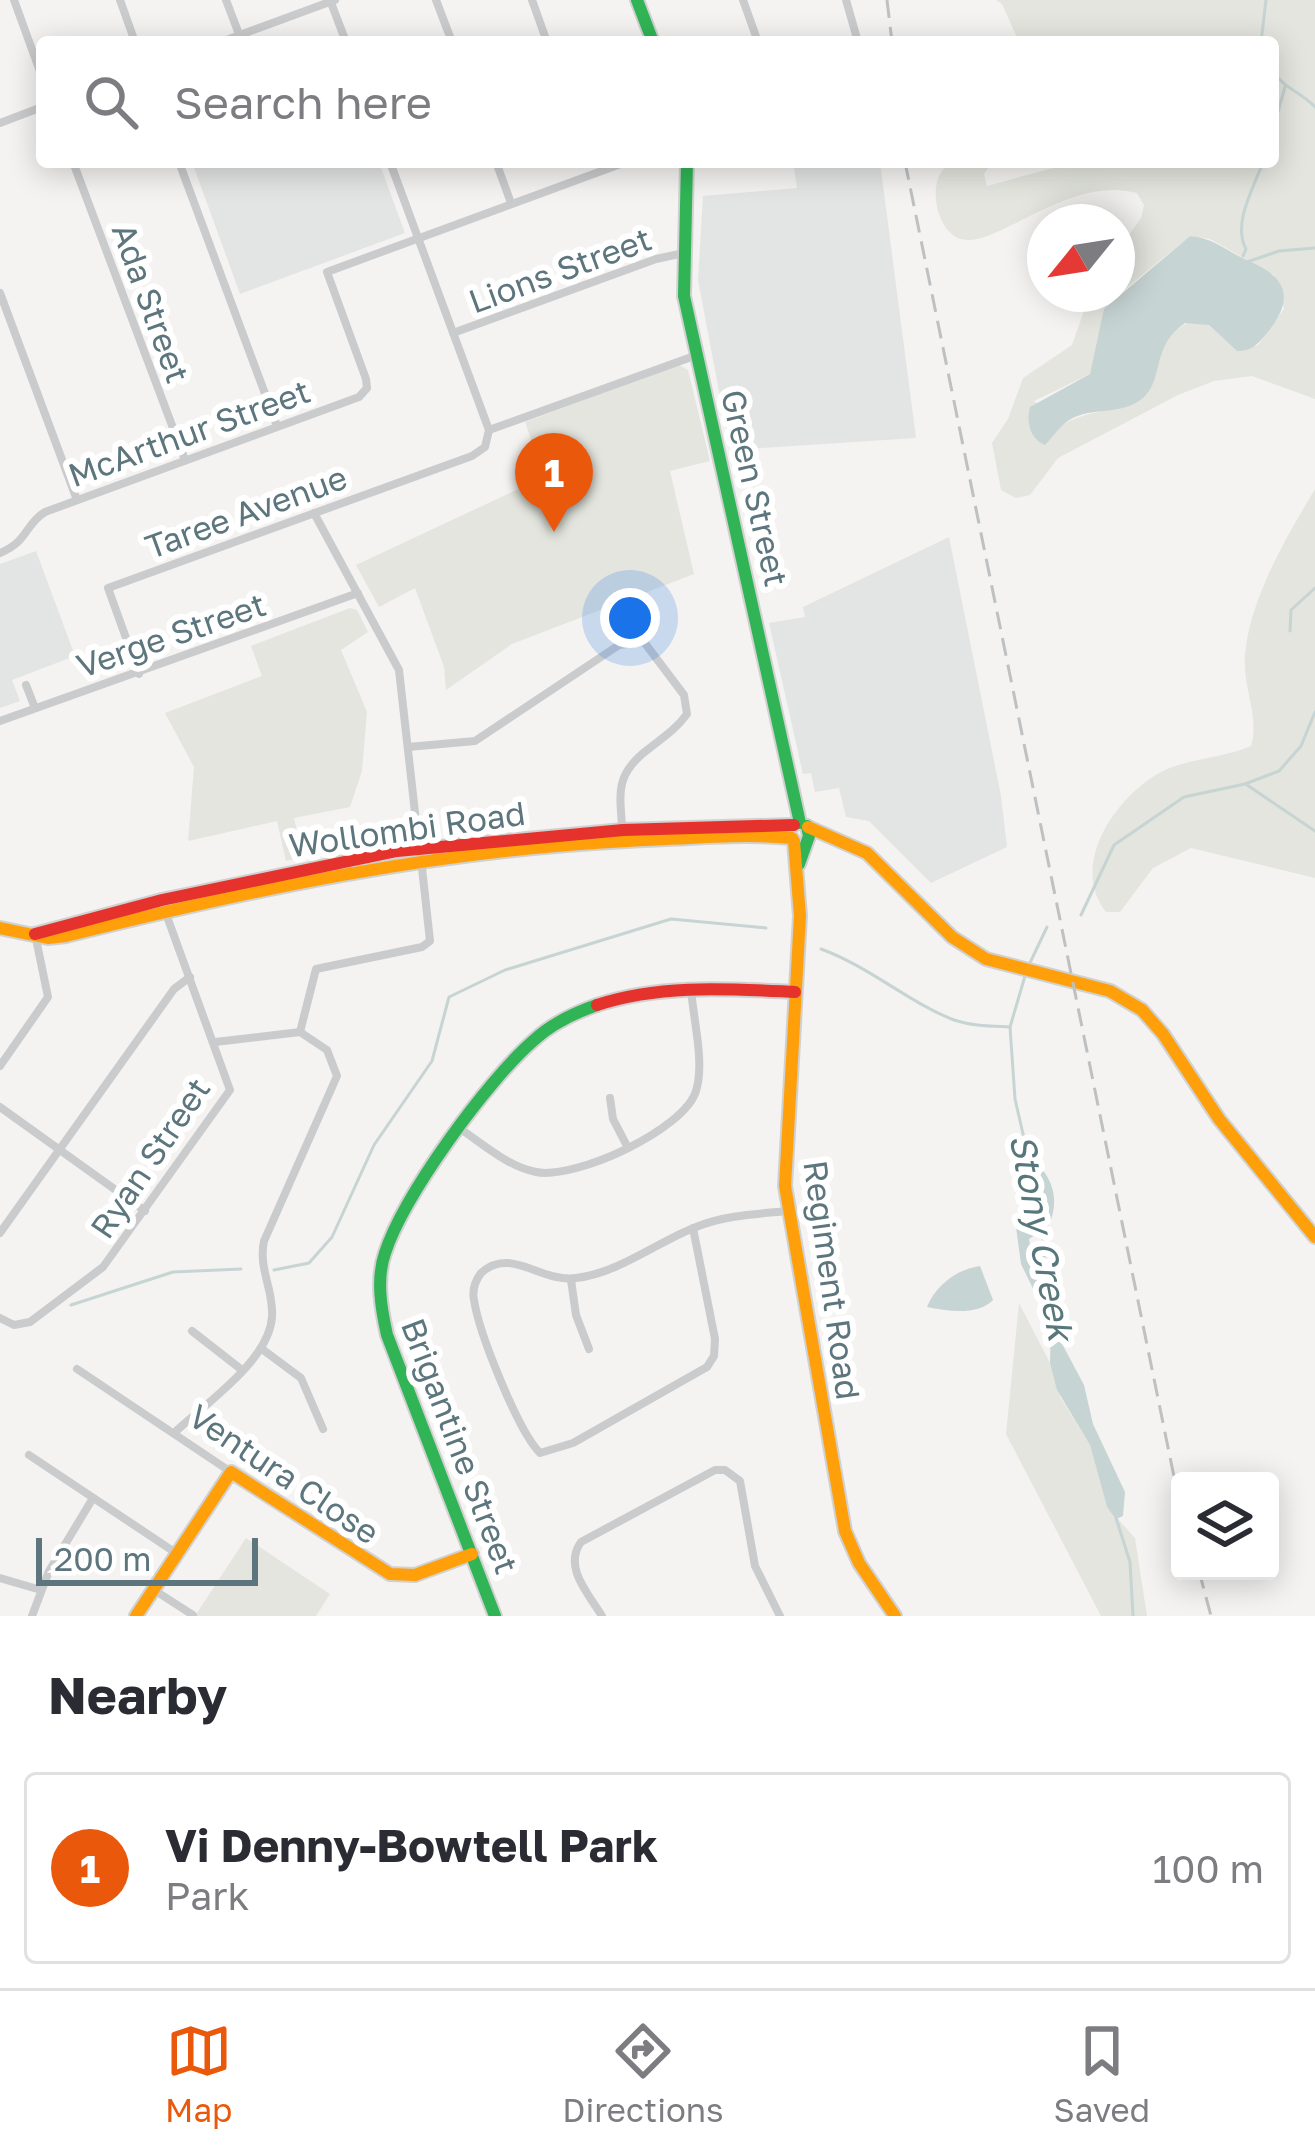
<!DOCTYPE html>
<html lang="en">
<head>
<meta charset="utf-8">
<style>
  :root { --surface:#fff; --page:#f7f7f7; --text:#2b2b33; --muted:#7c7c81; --line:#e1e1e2; --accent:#ea580c }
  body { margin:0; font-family:"Golos Text",sans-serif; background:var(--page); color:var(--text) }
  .controls { position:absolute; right:36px; bottom:36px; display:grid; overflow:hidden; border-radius:12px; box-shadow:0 6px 30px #0003 }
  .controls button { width:108px; height:108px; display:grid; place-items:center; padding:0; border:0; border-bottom:3px solid var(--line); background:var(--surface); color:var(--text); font:60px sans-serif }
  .compass { position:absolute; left:1027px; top:204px; width:108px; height:108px; border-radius:50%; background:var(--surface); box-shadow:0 6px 30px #0003; rotate:240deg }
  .scale { position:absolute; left:36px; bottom:30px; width:222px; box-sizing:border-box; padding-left:12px; border:6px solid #5d767e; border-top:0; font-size:33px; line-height:42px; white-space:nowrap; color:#5d767e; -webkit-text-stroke:9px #fff; paint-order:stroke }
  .you { position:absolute; left:630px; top:618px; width:42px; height:42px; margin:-30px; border:9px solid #fff; border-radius:50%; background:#1a73e8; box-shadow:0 0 0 18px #1a73e833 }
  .badge { display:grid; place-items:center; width:78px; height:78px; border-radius:50%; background:var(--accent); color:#fff; font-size:39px; font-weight:700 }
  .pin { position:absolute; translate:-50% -99px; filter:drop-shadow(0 3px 6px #0008) }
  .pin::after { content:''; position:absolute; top:63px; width:42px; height:36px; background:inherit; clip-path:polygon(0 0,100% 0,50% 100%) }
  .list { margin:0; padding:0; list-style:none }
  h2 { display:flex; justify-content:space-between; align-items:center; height:156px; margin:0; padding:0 48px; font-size:51px }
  h2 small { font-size:39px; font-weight:400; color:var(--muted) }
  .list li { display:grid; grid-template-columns:78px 1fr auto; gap:36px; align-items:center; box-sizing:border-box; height:192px; margin:0 24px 24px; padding:0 24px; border:3px solid var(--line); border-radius:12px }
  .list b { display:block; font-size:45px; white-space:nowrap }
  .list p { margin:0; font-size:39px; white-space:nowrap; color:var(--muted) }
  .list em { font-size:39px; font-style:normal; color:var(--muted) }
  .icon { flex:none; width:66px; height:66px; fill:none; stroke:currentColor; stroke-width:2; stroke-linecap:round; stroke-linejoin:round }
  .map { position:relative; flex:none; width:1315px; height:1616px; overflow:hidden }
  .search { position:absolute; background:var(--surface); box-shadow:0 6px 30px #0003; left:36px; right:36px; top:36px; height:132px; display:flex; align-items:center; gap:30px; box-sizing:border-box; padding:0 42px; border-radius:12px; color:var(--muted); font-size:45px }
  .sheet { height:372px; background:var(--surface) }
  nav { display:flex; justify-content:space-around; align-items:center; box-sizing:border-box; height:168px; border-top:3px solid var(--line); background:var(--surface); font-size:33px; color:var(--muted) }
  nav a { display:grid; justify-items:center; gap:6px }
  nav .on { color:var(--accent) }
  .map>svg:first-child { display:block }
  .built { fill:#e3e5e4 }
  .green { fill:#e3e5de; fill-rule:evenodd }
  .water { fill:#c7d4d4 }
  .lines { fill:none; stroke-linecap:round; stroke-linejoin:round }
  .stream { stroke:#c7d4d4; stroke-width:3 }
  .fast-casing { stroke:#d0d1d1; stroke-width:16 }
  .slow-casing { stroke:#d0d1d1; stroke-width:16 }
  .jam-casing { stroke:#d0d1d1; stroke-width:16 }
  .street { stroke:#cacbcc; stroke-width:8 }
  .fast { stroke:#30b455; stroke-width:12 }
  .slow { stroke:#ff9f0a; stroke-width:12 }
  .jam { stroke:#e5322d; stroke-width:12 }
  .rail { stroke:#bec0c1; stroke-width:3; stroke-dasharray:18 9; stroke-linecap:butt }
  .labels { text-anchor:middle; stroke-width:12; stroke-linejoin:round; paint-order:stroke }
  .street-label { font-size:33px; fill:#5d767e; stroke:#fff }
  .water-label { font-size:36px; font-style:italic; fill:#58777b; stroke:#fff }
</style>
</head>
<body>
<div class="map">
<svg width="1315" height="1616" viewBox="0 0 1315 1616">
  <rect width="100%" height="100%" fill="#f4f3f1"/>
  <g class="built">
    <path d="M192 162H379L405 233 240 294Z"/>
    <path d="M793 162H880L916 438 730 450 698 280 703 196 797 188Z"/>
    <path d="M949 537 1001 796 1007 847 931 883 869 821 846 817 839 788 815 792 811 773 803 774 769 623 805 617 803 607Z"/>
    <path d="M36 551 75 656 12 680 20 701 0 708V564Z"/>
  </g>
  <g class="green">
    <path d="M996 0H1315V399L1252 376 1214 381 1178 395 1058 458 1030 495 1016 498 1001 490 992 443 1008 419 1023 378 1072 345 1090 294H1117V252L1141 218 1144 205 1137 193C1069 174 994 250 961 239 934 231 924 172 954 162 964 159 981 162 992 162L984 174 987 186 1075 162H1273V42H1019L1002 4ZM1190 236 1210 239 1274 275 1284 309 1258 345 1237 351 1209 325 1193 321C1161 331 1157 365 1148 393 1123 413 1091 408 1064 424L1034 401 1090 374 1108 303Z"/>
    <path d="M679 365 688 370 710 461 670 471 694 574 512 644 446 690 444 667 415 588 379 607 356 565 544 477 525 422Z"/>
    <path d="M1315 489V878L1191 848 1153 868 1120 912H1106C1069 865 1115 797 1161 772 1188 758 1222 759 1251 746 1260 715 1242 687 1245 654 1251 596 1286 538 1315 489Z"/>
    <path d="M350 608 357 610 368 632 341 650 367 712 362 771 350 807 294 818 303 857 286 861 277 821 188 841 194 767 165 713 262 676 251 646Z"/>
    <path d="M1019 1303 1050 1363 1060 1397 1090 1445 1107 1507 1135 1538 1147 1616H1101L1006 1434Z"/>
    <path d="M246 1538 330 1594 316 1616H195Z"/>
  </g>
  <g class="water">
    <path d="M1190 236C1215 238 1227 252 1249 261 1289 278 1294 300 1267 333 1258 344 1252 351 1237 351L1209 325 1185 323C1151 346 1164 378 1144 397 1122 418 1086 404 1064 424 1057 430 1051 439 1045 445 1030 439 1026 422 1030 407L1090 374 1104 309Z"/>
    <path d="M1028 1156C1053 1174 1061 1200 1048 1227L1029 1239C1033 1263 1036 1269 1054 1284L1061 1309 1060 1340 1084 1385 1093 1424 1125 1492 1123 1516 1116 1519 1107 1507 1090 1445 1057 1390 1050 1363 1051 1325 1021 1264 1016 1227 1030 1192Z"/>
    <path d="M980 1266 993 1300C977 1316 948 1311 927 1307 935 1286 957 1269 980 1266Z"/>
  </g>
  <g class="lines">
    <g class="stream">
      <path d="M1261 42 1266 0"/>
      <path d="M1273 71C1284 89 1301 92 1315 107"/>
      <path d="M1273 129 1285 87"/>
      <path d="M1243 256 1246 249C1232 224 1254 187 1263 162"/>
      <path d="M1247 262 1279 251 1315 248"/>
      <path d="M1290 631 1291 610 1315 588"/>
      <path d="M1247 785 1315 831"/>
      <path d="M1081 915 1114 845 1184 797 1245 784 1279 771 1301 746 1315 712"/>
      <path d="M821 949C870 967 908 1002 954 1020 972 1026 991 1026 1010 1027"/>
      <path d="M1028 967 1047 927"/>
      <path d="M1025 976 1010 1027 1015 1099 1029 1160"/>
      <path d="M1042 1229 1046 1279"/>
      <path d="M274 1270 309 1263 332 1237 374 1145 432 1061 449 997 505 970 671 919 766 928"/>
      <path d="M71 1305 173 1272 241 1269"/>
      <path d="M1116 1518 1130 1562 1133 1616"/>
    </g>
    <g class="fast-casing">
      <g id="fast">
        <path d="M637 0 653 42"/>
        <path d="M687 162 684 296 800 823"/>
        <path d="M799 864 809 836 807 826"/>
        <path d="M495 1616 387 1335C381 1308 376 1279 385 1253 404 1195 487 1081 533 1041 551 1024 574 1013 597 1005"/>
      </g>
    </g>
    <g class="slow-casing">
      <g id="slow">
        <path d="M808 827 867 853 952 937 986 959 1110 991 1142 1010 1163 1034 1219 1119 1315 1237"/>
        <path d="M794 841 800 916 785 1186 845 1531 859 1563 895 1616"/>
        <path d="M0 928 48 938 66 936C254 889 433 851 627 841 681 839 738 833 792 838"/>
        <path d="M136 1616 231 1472 390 1574 415 1575 472 1554"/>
      </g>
    </g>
    <g class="jam-casing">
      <g id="jam">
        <path d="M35 934 162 900 397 851 623 830 794 825"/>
        <path d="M597 1005C661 984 729 989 795 992"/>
      </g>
    </g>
    <g class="street">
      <path d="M14 0 42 77"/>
      <path d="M120 0 135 42"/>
      <path d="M226 0 242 42"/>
      <path d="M330 0 346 42"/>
      <path d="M436 0 452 42"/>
      <path d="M532 0 547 42"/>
      <path d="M743 0 758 42"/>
      <path d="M846 0 858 42"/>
      <path d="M221 42 335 0"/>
      <path d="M0 123 42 107"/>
      <path d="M73 162 185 460"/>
      <path d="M179 162 277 426"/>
      <path d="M496 162 511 203"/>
      <path d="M0 293 77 500"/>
      <path d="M453 333 656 259 684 253"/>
      <path d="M489 430 697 355"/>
      <path d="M314 513 399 670 419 848"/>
      <path d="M0 553C28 542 25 524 45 512L359 397 367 388 366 379 327 272 626 162"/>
      <path d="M139 674 108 588 472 456 485 447 489 430 390 162"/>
      <path d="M26 685 35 708"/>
      <path d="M0 721 358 593"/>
      <path d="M408 747 475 741 619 645 644 642 684 695 687 714C677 728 664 737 651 747 611 776 621 795 623 841"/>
      <path d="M300 1032 316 969 422 947 430 941 421 859"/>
      <path d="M0 1066 48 997 35 934"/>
      <path d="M610 1098 613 1119 627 1146"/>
      <path d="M0 1107 145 1211"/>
      <path d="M462 1130C484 1145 509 1167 536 1172 575 1180 684 1130 696 1091 705 1062 693 1019 691 988"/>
      <path d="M693 1228 715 1339 714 1356 707 1367 573 1443 540 1453C518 1431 479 1333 474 1300 472 1290 475 1281 481 1273 511 1246 541 1283 576 1278 619 1273 657 1242 696 1227 725 1215 757 1214 788 1211"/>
      <path d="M0 1233 174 989 190 977"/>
      <path d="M571 1280 576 1315 589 1349"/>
      <path d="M0 1318 14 1325 30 1322 103 1267 230 1090 165 911"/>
      <path d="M192 1331 242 1370"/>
      <path d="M262 1349 301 1378 323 1429"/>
      <path d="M77 1369 231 1472"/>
      <path d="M174 1433C205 1404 269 1361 272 1317 274 1290 258 1269 264 1241L337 1076 327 1050 300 1032 215 1042"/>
      <path d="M29 1455 176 1553"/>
      <path d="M341 1543 357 1521"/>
      <path d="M0 1578 41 1590"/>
      <path d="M154 1590 193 1615"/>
      <path d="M32 1616 49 1571 93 1498"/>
      <path d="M602 1616C588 1593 563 1567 581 1542L715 1470H725L740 1481 755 1566 780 1616"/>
    </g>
    <use href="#fast" class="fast"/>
    <use href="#slow" class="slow"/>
    <use href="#jam" class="jam"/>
    <g class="rail">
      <path d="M887 0 892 42"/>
      <path d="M905 162 1180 1506"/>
      <path d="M1199 1571 1211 1616"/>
    </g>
  </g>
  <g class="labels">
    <g class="street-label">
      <text transform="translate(560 270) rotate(-20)" y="12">Lions Street</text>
      <text transform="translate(151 303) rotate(70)" y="12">Ada Street</text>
      <text transform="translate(189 433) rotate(-20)" y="12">McArthur Street</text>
      <text transform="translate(755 488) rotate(77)" y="12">Green Street</text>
      <text transform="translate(246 512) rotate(-20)" y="12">Taree Avenue</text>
      <text transform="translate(171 635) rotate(-19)" y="12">Verge Street</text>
      <text transform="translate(407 829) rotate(-8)" y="12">Wollombi Road</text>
      <text transform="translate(150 1158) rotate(-56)" y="12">Ryan Street</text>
      <text transform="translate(832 1280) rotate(82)" y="12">Regiment Road</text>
      <text transform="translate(460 1446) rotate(69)" y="12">Brigantine Street</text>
      <text transform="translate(284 1474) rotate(34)" y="12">Ventura Close</text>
    </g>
    <g class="water-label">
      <text transform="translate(1042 1237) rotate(79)" y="13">Stony Creek</text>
    </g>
  </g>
</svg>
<div class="controls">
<button><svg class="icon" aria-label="layers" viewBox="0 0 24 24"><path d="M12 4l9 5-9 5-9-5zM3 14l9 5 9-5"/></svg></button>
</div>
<svg class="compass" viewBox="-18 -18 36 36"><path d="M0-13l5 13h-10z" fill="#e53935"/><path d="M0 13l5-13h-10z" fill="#7c7c81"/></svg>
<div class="scale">200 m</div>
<div class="you"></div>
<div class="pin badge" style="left:554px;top:532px">1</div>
<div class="search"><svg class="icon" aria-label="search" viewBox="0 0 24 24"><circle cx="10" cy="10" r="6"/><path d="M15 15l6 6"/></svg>Search here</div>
</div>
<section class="sheet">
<h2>Nearby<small></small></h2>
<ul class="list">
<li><span class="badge">1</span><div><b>Vi Denny-Bowtell Park</b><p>Park</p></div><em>100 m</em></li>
</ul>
</section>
<nav>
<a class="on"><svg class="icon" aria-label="map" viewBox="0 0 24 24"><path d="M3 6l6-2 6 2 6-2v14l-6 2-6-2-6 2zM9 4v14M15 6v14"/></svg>Map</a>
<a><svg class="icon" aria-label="directions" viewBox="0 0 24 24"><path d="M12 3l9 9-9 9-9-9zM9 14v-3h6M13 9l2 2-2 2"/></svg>Directions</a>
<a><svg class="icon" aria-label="saved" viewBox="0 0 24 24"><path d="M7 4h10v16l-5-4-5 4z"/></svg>Saved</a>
</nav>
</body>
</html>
